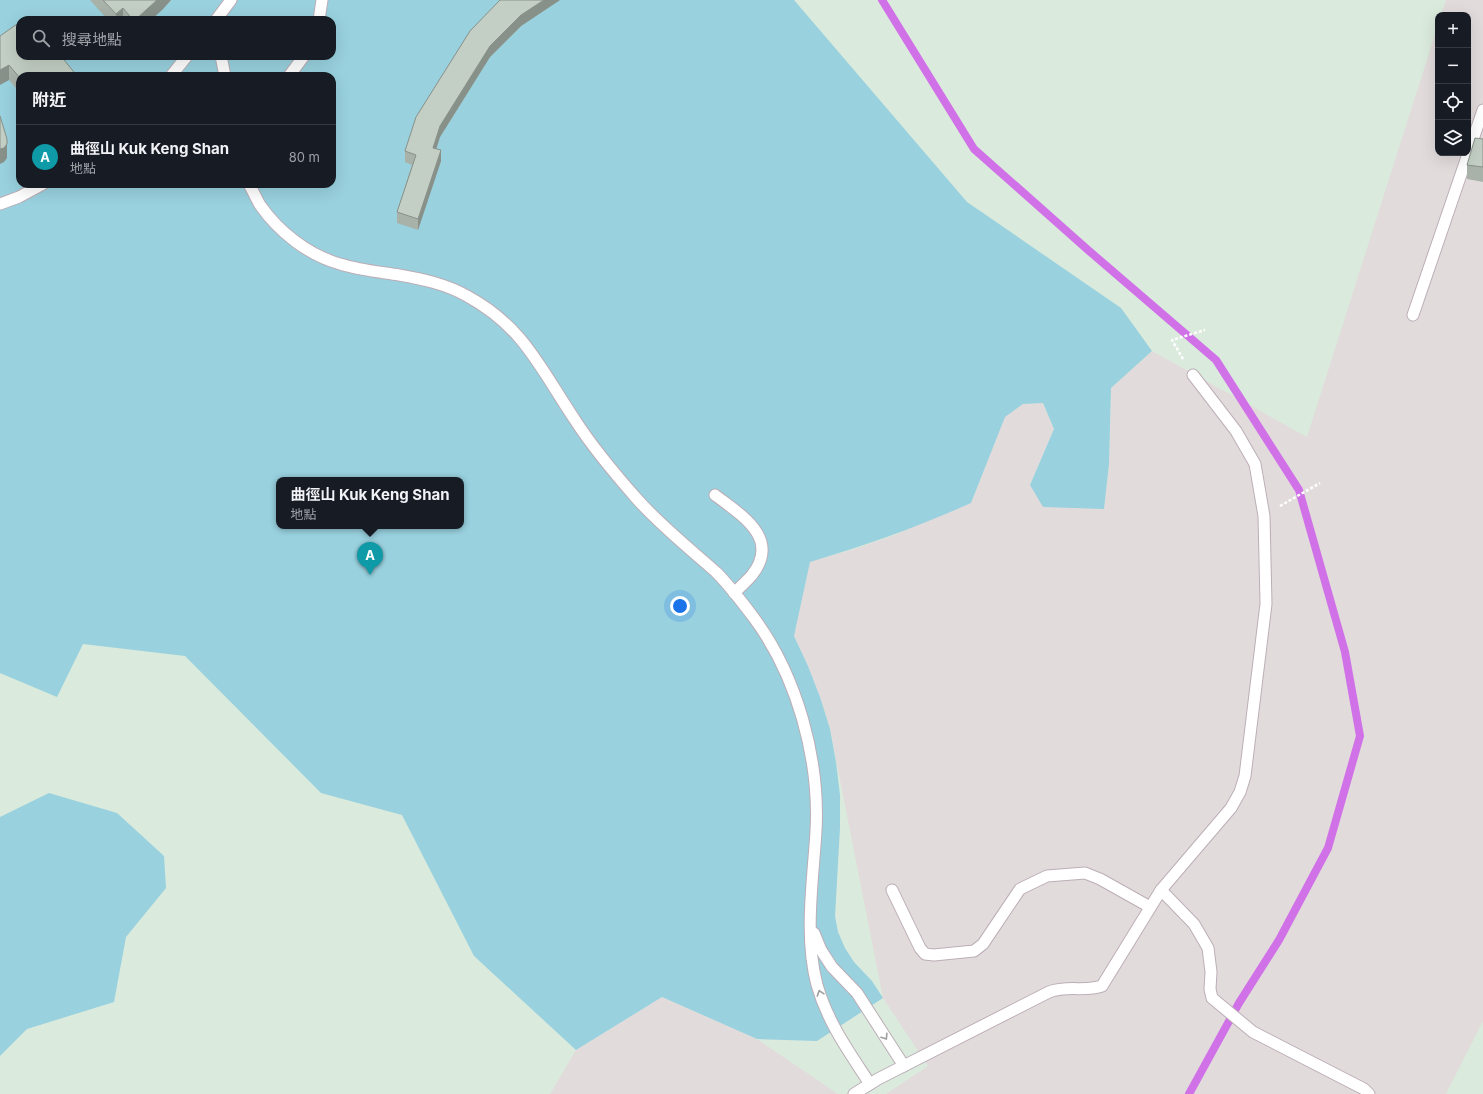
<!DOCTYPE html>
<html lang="zh-TW">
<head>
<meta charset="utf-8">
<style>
  :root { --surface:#171b24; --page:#20242c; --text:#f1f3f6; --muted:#9ea1a6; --line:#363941; --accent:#db2777 }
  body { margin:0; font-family:Inter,"Noto Sans TC",sans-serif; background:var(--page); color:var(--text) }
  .controls { position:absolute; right:12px; top:12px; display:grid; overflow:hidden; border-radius:8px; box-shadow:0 4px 16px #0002 }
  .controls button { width:36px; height:36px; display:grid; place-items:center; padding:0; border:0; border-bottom:1px solid var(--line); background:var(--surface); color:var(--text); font:20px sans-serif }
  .you { position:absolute; left:680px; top:606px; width:14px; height:14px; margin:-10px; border:3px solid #fff; border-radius:50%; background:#1a73e8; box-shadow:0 0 0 6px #1a73e833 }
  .badge { display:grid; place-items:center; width:26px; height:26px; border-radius:50%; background:var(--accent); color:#fff; font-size:13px; font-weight:700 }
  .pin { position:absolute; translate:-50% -33px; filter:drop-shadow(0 1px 2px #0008) }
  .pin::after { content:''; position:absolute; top:21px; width:14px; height:12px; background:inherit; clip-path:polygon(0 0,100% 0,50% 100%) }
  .popup { position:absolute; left:276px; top:477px; width:188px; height:52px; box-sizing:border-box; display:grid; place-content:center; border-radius:8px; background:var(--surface); filter:drop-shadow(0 1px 3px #0005); font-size:13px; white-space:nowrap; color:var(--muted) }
  .popup b { font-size:15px; color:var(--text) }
  .popup::after { content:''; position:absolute; left:50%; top:100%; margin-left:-8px; border:8px solid transparent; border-top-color:var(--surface) }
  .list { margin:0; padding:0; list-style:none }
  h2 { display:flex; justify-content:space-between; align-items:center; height:52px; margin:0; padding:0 16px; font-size:17px }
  h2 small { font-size:13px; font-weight:400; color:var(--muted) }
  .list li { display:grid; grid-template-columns:26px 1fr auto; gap:12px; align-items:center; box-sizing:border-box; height:64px; padding:0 16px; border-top:1px solid var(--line) }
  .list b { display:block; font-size:15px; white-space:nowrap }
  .list p { margin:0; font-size:13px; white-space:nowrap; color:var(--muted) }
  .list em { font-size:13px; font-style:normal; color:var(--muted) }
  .icon { flex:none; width:22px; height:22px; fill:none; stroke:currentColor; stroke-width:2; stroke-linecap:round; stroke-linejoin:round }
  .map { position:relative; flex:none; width:1483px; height:1094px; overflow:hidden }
  .search { position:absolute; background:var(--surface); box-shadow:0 4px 16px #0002; left:16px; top:16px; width:320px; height:44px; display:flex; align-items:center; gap:10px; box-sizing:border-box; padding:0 14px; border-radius:12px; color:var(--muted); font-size:15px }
  .panel { position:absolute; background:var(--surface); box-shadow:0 4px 16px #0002; left:16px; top:72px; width:320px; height:116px; border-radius:12px }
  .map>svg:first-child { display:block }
  .industrial { fill:#e2dbdc }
  .green { fill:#99d1df; fill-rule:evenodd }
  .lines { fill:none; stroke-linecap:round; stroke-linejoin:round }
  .stream { stroke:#d071e8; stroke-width:8 }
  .lane-casing { stroke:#bcaeb7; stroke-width:13 }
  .path { stroke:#fff; stroke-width:2.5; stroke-dasharray:3 2; stroke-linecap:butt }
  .lane { stroke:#fff; stroke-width:11 }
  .wall { fill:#a8b2a9 }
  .shaded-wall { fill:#889189 }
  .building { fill:#c3cfc4; stroke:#889189 }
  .oneway { stroke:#9e9e9e }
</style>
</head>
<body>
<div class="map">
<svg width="1483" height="1094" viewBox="0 0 1483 1094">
  <rect width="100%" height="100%" fill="#daeadc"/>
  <g class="industrial">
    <path d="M1446 0H1483V1021L1446 1094H886L928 1066 883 998 830 729 820 697 808 666 794 636 810 561 851 550 892 536 971 503 1005 416 1023 404 1043 403 1054 429 1030 485 1104 509 1109 464 1111 388 1152 351 1307 437 1438 25V153H1468V15H1441Z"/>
    <path d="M662 997 757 1039 838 1094H550L576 1050Z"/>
  </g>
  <g class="green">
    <path d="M0 0H794L967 202 1121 308 1152 351 1111 388 1109 464 1104 509 1043 507 1030 485 1054 429 1043 403 1023 404 1005 417 971 503C918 527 866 545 810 562L794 636 808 666 820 697 830 729 836 762 840 795V828L835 916 838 932 845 948 854 962 872 981 883 998 817 1041 757 1039 662 997 576 1050 474 956 402 815 321 793 185 656 83 644 57 697 0 673ZM20 20H332V56H20ZM20 76H332V184H20ZM279 480H461V526H279Z"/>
    <path d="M49 793 117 813 164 856 166 888 126 937 114 1002 27 1029 0 1056V817Z"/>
  </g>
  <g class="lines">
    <path class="stream" d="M882 0 974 149 1088 250 1216 360 1299 490 1345 652 1360 736 1328 848 1279 940 1239 1003 1189 1094"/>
    <g class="lane-casing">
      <g id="lane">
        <path d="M216 20 231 0"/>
        <path d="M319 20 322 0"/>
        <path d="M221 56 225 76"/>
        <path d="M171 76 187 56"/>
        <path d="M289 76 304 56"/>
        <path d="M249 184C253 191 256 198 260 205 279 232 308 255 340 264 359 270 380 272 399 275 422 279 446 284 467 296 524 327 540 368 575 420 593 448 615 474 637 499 661 526 689 548 716 572 730 586 742 602 754 618 797 676 820 759 816 831 813 881 804 936 817 985 828 1023 849 1052 870 1084"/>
        <path d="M0 204 19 197 43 184"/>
        <path d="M1413 315 1483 110"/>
        <path d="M715 495C741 515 781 538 752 575 747 581 740 587 734 593"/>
        <path d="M892 890 920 948 925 954 934 955 974 951 983 944 1020 889 1047 876 1085 873 1100 879 1150 907"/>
        <path d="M1161 890 1194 924 1208 948 1211 972 1210 989 1212 998 1253 1032 1364 1089 1369 1094"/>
        <path d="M814 933 821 950 832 967 857 993 904 1066"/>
        <path d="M854 1094 878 1079 1049 992C1067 985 1085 992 1102 986L1161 890 1231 808 1240 792 1245 776 1266 604 1264 516 1255 464 1236 431 1193 375"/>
      </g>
    </g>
    <g class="path">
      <path d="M1183 359 1172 340 1205 330"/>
      <path d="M1280 506 1320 483"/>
    </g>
    <use href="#lane" class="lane"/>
  </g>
  <g class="wall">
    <path d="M90 0H171L163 9 151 20H108Z"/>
    <path d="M500 0H560L521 26 490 57 440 137 436 149 441 161 418 230 397 223V212L412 165 405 162V151Z"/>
    <path d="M0 36 20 76V93L9 80Z"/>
    <path d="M1483 139V182L1467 179V165Z"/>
  </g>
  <g class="shaded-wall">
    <path d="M157 0H171L163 9 151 20H135Z"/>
    <path d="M544 0H560L521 26 490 57 440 137 433 159V148L440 126 490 46 521 15Z"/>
    <path d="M123 8V20H116V14Z"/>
    <path d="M9 65V80L0 85V70Z"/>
    <path d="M7 144V158L4 162 0 164V149Z"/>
    <path d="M441 150V161L418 230V219Z"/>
  </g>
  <g class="building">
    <path d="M103 0H157L135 20H133L123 8 116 14Z"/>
    <path d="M500 0H544L521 15 490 46 440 126 433 148 441 150 418 219 397 212 416 155 405 151 416 117 470 31Z"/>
    <path d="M28 16 31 20H23Z"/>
    <path d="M20 22V56H61L77 76H20V78L9 65 0 70V36Z"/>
    <path d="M0 116 7 139V144L4 148 0 149Z"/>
    <path d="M1475 138 1483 139V167L1467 165Z"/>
  </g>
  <defs><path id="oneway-chevron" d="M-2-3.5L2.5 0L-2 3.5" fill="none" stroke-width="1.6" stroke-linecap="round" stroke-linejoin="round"/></defs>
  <g class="oneway">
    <use href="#oneway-chevron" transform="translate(820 993) rotate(-108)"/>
    <use href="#oneway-chevron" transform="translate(885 1037) rotate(57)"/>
  </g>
</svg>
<div class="controls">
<button>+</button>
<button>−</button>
<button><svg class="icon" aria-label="locate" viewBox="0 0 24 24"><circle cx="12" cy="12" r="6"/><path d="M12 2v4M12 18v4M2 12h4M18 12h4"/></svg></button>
<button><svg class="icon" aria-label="layers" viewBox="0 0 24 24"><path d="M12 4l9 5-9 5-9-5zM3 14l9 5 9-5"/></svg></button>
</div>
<div class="you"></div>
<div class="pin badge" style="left:370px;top:575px;background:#0f9aa8">A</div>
<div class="popup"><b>曲徑山 Kuk Keng Shan</b>地點</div>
<div class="search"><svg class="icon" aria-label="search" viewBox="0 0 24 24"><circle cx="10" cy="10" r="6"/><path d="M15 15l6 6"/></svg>搜尋地點</div>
<section class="panel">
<h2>附近<small></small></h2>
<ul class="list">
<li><span class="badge" style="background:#0f9aa8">A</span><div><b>曲徑山 Kuk Keng Shan</b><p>地點</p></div><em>80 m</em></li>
</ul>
</section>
</div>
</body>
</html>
